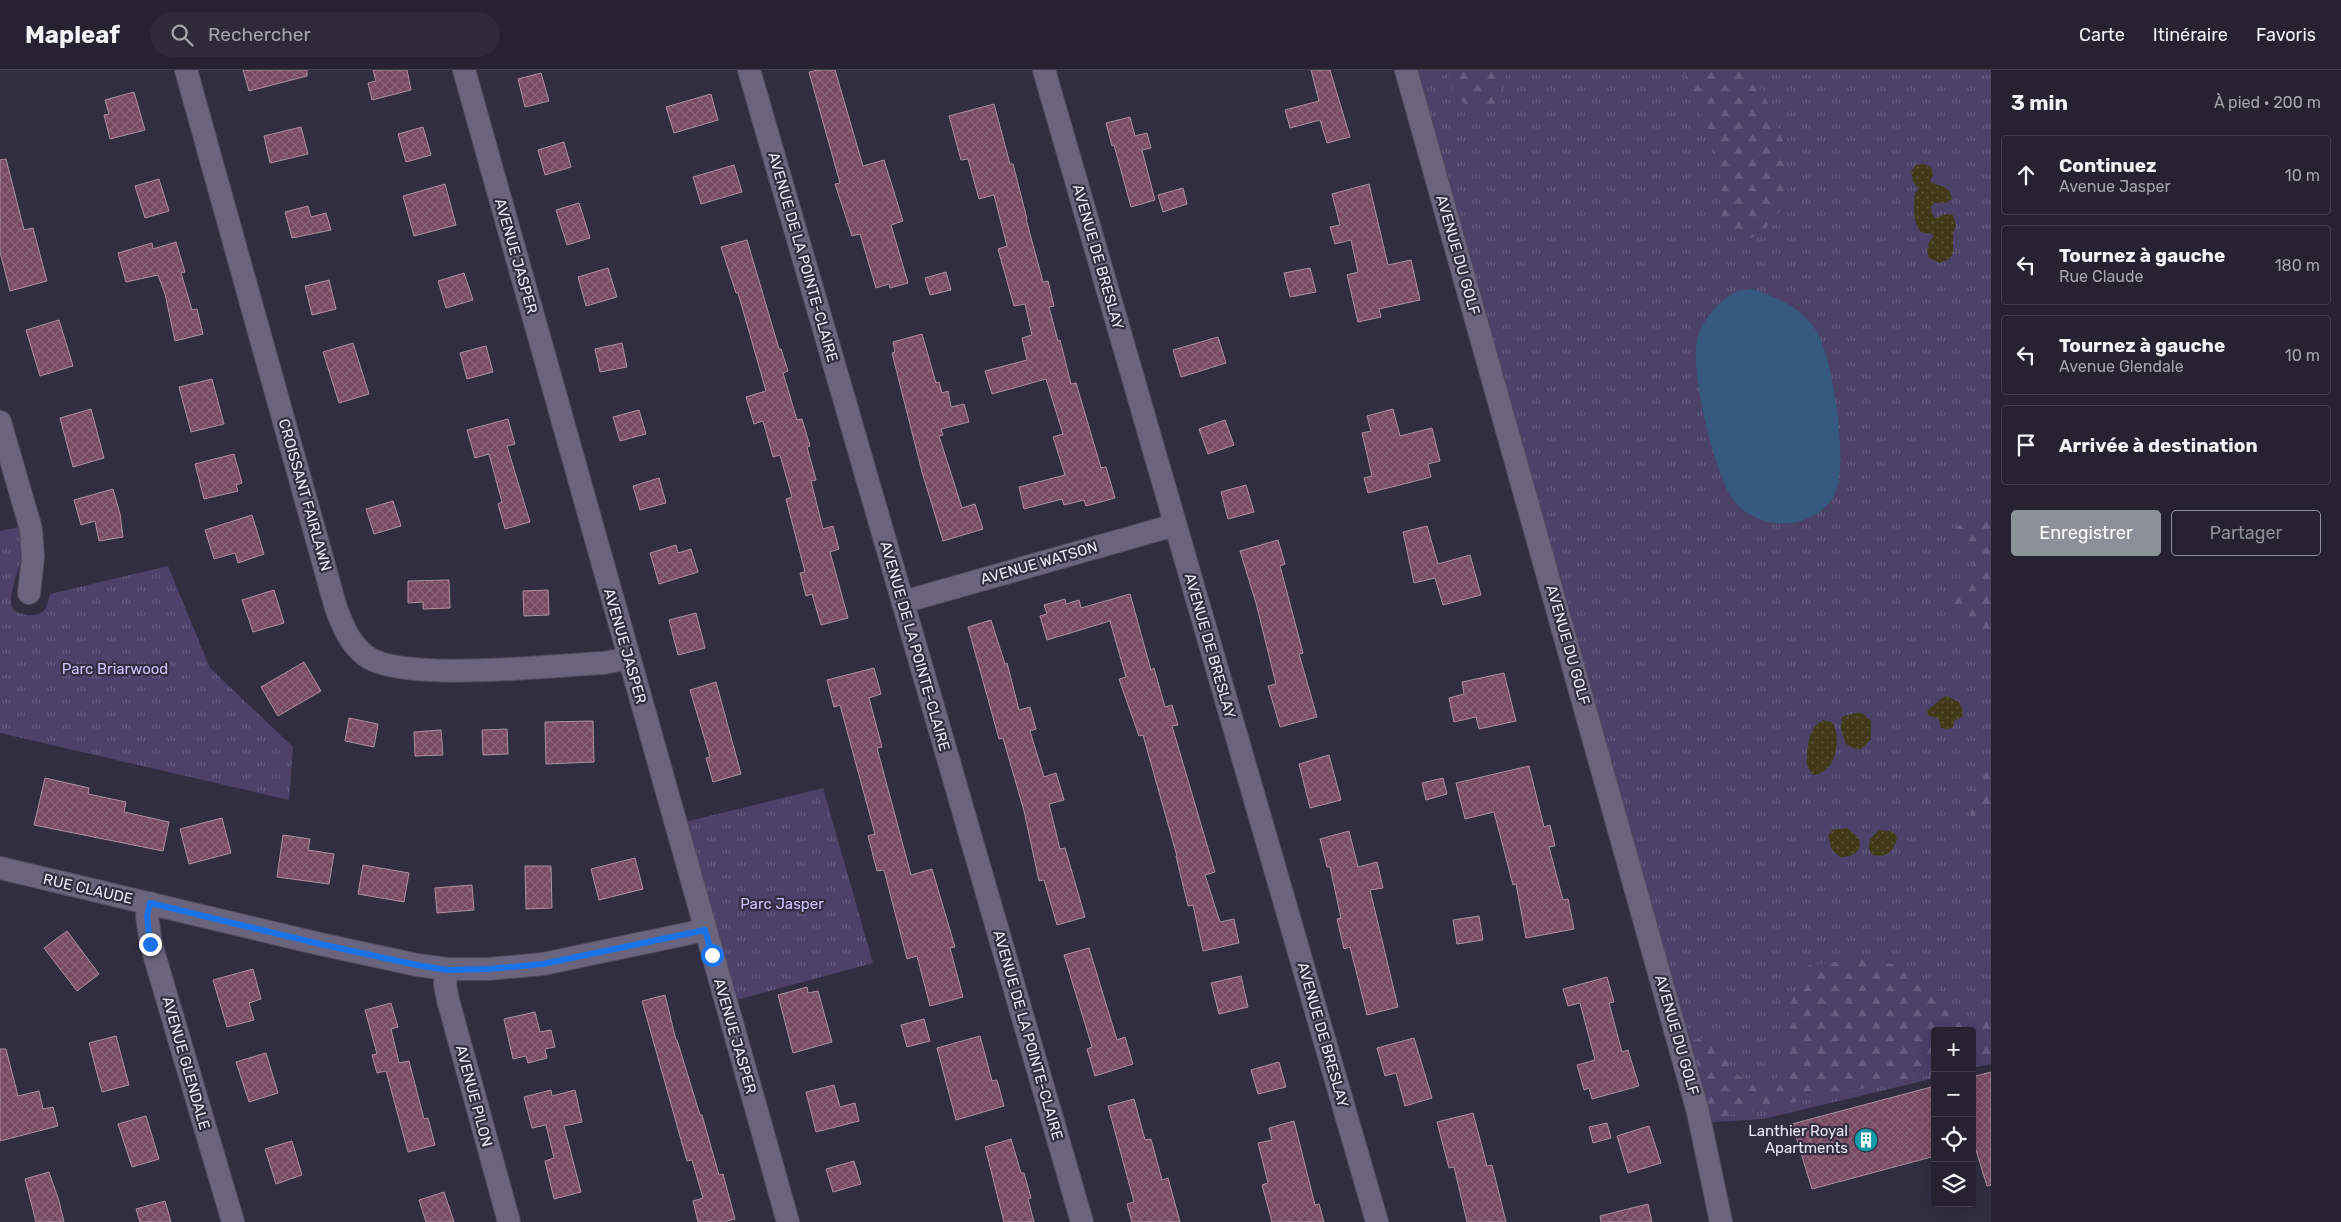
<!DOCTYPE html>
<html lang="fr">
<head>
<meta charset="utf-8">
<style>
  :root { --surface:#262232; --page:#2e2a3a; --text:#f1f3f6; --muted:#a4a4ac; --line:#423f4d; --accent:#8c9099 }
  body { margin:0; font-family:Rubik,sans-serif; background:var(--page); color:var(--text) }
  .controls { position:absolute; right:15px; bottom:15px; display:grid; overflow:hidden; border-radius:5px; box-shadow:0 5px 20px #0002 }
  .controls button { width:45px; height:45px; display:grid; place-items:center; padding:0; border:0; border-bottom:1px solid var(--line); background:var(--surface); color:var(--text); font:25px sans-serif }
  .stop { position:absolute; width:15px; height:15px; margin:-11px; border:4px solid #1a73e8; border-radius:50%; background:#fff }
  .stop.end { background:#1a73e8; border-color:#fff; box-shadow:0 1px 5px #0008 }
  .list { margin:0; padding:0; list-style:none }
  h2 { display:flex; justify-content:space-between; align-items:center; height:65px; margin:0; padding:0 20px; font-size:21px }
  h2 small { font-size:16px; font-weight:400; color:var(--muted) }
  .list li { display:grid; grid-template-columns:32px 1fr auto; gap:15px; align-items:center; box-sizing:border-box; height:80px; margin:0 10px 10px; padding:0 10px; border:1px solid var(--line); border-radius:5px }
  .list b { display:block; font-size:19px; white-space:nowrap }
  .list p { margin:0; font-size:16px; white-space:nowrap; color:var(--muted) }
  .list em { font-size:16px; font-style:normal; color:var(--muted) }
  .actions { display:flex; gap:10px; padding:15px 20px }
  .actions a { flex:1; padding:11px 0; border:1px solid var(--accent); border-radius:5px; text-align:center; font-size:18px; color:var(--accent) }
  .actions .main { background:var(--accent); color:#fff }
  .icon { flex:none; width:28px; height:28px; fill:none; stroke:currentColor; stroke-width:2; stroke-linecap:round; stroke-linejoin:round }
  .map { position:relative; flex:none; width:1991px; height:1152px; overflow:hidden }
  header { display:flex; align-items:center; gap:30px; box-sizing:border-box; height:70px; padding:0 25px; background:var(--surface); border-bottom:1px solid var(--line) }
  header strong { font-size:24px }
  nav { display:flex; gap:28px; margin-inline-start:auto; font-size:18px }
  .search { width:350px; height:45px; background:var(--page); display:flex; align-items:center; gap:12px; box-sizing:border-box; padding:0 18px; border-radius:28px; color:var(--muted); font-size:19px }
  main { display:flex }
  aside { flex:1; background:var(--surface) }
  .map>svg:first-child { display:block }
  .grass { fill:url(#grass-tufts) }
  .forest { fill:url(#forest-firs) }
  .sand { fill:url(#sand-dots) }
  .water { fill:#365a7d }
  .building { fill:url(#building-cross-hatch); stroke:#ab909e }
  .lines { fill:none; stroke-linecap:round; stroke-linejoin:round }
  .minor-casing { stroke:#514c5e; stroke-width:24 }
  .minor { stroke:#6a657d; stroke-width:22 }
  .route { stroke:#1a73e8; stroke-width:6 }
  .labels { text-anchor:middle; stroke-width:4.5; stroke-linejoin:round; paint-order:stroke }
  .street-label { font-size:15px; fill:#eceaf8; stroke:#322e42 }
  .park-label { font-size:15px; fill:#cfc2fc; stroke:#322e42 }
  .poi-label { font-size:15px; fill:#eceaf8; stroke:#322e42; text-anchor:end }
</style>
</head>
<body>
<header>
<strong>Mapleaf</strong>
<div class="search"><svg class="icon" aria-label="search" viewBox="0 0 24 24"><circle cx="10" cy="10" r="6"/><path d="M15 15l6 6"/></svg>Rechercher</div>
<nav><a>Carte</a><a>Itinéraire</a><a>Favoris</a></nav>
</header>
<main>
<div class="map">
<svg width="1991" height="1152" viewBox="0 0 1991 1152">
  <defs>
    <pattern id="grass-tufts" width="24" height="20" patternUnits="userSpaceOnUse" patternTransform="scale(1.25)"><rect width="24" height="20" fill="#4b4169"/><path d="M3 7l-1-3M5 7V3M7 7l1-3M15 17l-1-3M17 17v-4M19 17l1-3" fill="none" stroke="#655d7f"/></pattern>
    <pattern id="forest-firs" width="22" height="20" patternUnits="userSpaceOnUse" patternTransform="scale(1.25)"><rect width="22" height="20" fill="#4b4169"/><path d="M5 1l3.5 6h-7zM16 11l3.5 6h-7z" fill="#655d7f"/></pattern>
    <pattern id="sand-dots" width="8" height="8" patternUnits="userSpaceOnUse" patternTransform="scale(1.25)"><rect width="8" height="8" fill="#413918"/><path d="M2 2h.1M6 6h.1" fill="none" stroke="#5d563a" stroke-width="1.8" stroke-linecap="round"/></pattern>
    <pattern id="building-cross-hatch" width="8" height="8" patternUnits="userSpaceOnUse" patternTransform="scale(1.25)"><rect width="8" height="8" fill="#784a64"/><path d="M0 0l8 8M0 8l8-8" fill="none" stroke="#8b647b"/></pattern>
  </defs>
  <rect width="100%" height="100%" fill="#322e42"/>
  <g class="grass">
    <path d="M1394 0H1991V994L1972 998V961H1935V1008L1763 1049 1698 1053Z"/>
    <path d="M20 457C21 465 23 475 22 484 21 500 0 536 19 543 25 545 33 546 39 544 47 541 48 532 50 524L168 496 210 598 293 677 289 730 0 663V461Z"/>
    <path d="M823 718 873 893 736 930 685 752Z"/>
  </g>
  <g class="forest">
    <path d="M1447 0H1507L1502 26 1493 43 1467 38 1451 17Z"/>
    <path d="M1682 0H1754L1783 71 1789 129 1763 162 1748 169 1730 161 1722 147V107L1690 13Z"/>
    <path d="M1991 443V565L1987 562 1965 558 1952 544 1950 528 1972 505 1973 490 1963 480 1957 457 1977 444Z"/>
    <path d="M1991 689V743L1971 746V729Z"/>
    <path d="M1869 888 1899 896 1920 908 1937 915 1942 939 1971 947 1991 946V993L1972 996V961H1935V1004L1705 1050 1682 972 1717 966C1732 1004 1731 1012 1775 1010 1792 986 1786 976 1788 950 1790 929 1798 913 1809 895Z"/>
  </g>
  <g class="sand">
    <path d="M1923 94 1931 97 1933 105 1930 111C1940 119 1948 112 1952 129L1946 133H1934L1931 137 1932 144 1936 148 1946 144 1953 145 1956 156 1953 164V184L1949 189 1940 193 1929 188C1926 178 1927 174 1934 166L1930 163H1922C1912 154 1914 135 1915 123L1919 119 1913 111 1911 101 1916 95Z"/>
    <path d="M1947 626 1959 632 1963 641 1962 647 1955 650 1953 657 1948 659 1941 658 1939 649 1928 645 1927 641 1942 628Z"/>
    <path d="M1855 643H1862L1871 651V669L1861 679H1855L1846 674 1841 659 1842 647Z"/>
    <path d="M1824 650 1833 653C1841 669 1837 703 1813 705L1807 696C1807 680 1807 657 1824 650Z"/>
    <path d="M1847 758 1858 767C1864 781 1853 787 1840 787L1832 780 1828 766 1832 760Z"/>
    <path d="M1881 760 1894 762 1897 769C1893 782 1886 788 1872 785 1865 774 1871 765 1881 760Z"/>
  </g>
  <path class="water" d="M1752 219C1777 227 1803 238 1817 262 1833 289 1847 387 1837 418 1835 426 1829 434 1823 439 1797 462 1752 457 1732 428 1714 400 1690 302 1697 270 1701 251 1718 232 1734 223 1738 220 1746 220 1752 219Z"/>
  <g class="building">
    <path d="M243 0H307V6L249 21Z"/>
    <path d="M373 0H407L411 20 372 30 368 13 376 11Z"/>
    <path d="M818 0H835L863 96 884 90 903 151 891 155 908 213 890 218 889 214 876 218 860 164 852 166 835 114 840 113 809 2Z"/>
    <path d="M1311 0H1330L1350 67 1327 73 1320 50 1290 58 1285 40 1319 31Z"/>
    <path d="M541 3 549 31 525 37 518 9Z"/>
    <path d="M134 22 145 60 110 69 104 45 109 44 105 30Z"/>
    <path d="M711 24 718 50 674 63 666 37Z"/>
    <path d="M994 34 1010 94H1013L1027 149H1026L1043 212 1048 211 1054 236 1049 237 1058 271 1060 270 1071 314 1076 313 1101 398 1106 397 1115 428 1086 436 1084 430 1064 435 1062 429 1024 439 1019 417 1065 405 1053 367 1063 364 1046 309 992 324 985 301 1027 290 1022 268 1032 265 1025 234 1014 236 998 179 1007 176 994 125 979 129 968 89 961 90 949 46Z"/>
    <path d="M1130 47 1135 66 1147 63 1151 78 1142 80 1155 130 1131 137 1114 75 1112 76 1106 53Z"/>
    <path d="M301 57 308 84 270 93 264 66Z"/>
    <path d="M423 57 431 85 406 92 398 64Z"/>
    <path d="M564 72 571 97 545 105 538 80Z"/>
    <path d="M6 89 24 160 33 158 47 211 10 221 0 182V90Z"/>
    <path d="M734 95 742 122 701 134 693 107Z"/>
    <path d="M159 109 169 141 145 148 135 116Z"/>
    <path d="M445 114 456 155 414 166 403 126Z"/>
    <path d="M1369 114 1388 195 1411 190 1420 230 1379 239 1381 247 1358 252 1347 205 1358 202 1351 170 1335 174 1330 157 1340 155 1332 124Z"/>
    <path d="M1183 118 1187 134 1163 142 1158 125Z"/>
    <path d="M579 133 590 168 567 175 556 140Z"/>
    <path d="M308 136 311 147 326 143 331 160 292 168 285 142Z"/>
    <path d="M747 170 779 279H781L788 301 783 303 797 350 802 349 810 376 807 377 816 410 811 411 823 459 833 456 839 479 830 482 848 548 821 555 812 524 806 526 800 503 805 502 786 429 792 427 780 385 773 387 763 351 754 354 746 327 766 321 738 223H736L721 177Z"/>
    <path d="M176 172 185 202 181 203 192 240 197 239 203 264 175 271 165 224 158 205 126 212 118 183 152 173 153 179Z"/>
    <path d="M608 198 617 227 586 236 578 207Z"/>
    <path d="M1310 198 1316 222 1290 227 1284 203Z"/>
    <path d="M946 202 951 220 930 225 925 208Z"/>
    <path d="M464 203 473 230 446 238 438 211Z"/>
    <path d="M329 210 336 239 312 245 305 216Z"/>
    <path d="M59 250 73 296 40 306 26 260Z"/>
    <path d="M922 264 936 313 939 312 942 323 948 321 951 337 964 334 969 352 941 359 943 365 939 366 962 438 975 434 983 459 943 471 922 402 892 283 895 282 893 272Z"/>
    <path d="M1218 267 1226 293 1181 307 1173 280Z"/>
    <path d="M353 273 369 324 339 333 323 282Z"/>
    <path d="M622 273 627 297 600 302 595 279Z"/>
    <path d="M486 276 493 302 467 309 460 283Z"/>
    <path d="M212 309 224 354 191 362 179 317Z"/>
    <path d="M91 339 104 388 73 397 60 348Z"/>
    <path d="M1393 339 1400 366 1432 358 1440 391 1428 394 1431 407 1368 423 1364 408 1372 406 1362 363 1371 361 1367 346Z"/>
    <path d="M639 340 646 364 620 371 613 347Z"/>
    <path d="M508 349 515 374 507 376 530 452 505 459 498 434 502 432 489 384 475 388 467 360Z"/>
    <path d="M1225 350 1234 375 1208 384 1199 359Z"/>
    <path d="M234 384 242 413 236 415 238 421 204 429 195 394Z"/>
    <path d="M659 408 666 433 640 440 633 416Z"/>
    <path d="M1246 415 1254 442 1228 449 1221 422Z"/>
    <path d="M113 419 120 444 123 467 99 471 95 451 81 455 74 430Z"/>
    <path d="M393 431 401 456 374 464 366 439Z"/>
    <path d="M252 445 264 484 238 493 235 483 214 489 205 460Z"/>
    <path d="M1427 456 1438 494 1470 485 1481 525 1443 535 1435 508 1414 513 1403 462Z"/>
    <path d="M1278 470 1285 494 1280 496 1303 583 1299 584 1317 647 1280 657 1268 616 1276 614 1256 533 1240 481Z"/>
    <path d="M676 475 678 483 691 479 698 502 659 514 650 483Z"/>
    <path d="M449 510 450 538 423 539V532L408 533V511Z"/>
    <path d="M274 520 284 553 253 562 242 530Z"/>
    <path d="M548 520 549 545 524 546 523 521Z"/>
    <path d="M1130 524 1151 600 1154 598 1165 637 1172 635 1178 655 1172 656 1215 802 1205 805 1220 852 1234 849 1239 873 1203 881 1193 835 1188 836 1176 786H1177L1143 665 1139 666 1119 609 1126 607 1110 551 1047 570 1040 546 1047 544 1044 535 1065 529 1066 534 1079 530 1081 538Z"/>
    <path d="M696 543 705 578 678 585 669 550Z"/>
    <path d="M991 550 1005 594 1007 593 1019 640 1030 637 1036 659 1030 661 1044 707 1056 703 1064 730 1049 734 1060 779 1065 778 1085 847 1057 855 1044 810 1039 811 1024 741 1003 668 999 669 968 557Z"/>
    <path d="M304 592 321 621 278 646 261 617Z"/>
    <path d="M874 598 881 624 869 628 882 677 877 678 911 805 932 799 955 877 950 878 963 927 930 936 917 886 907 889 884 800 877 801 868 766 875 764 840 635 834 637 827 610Z"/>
    <path d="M1504 603 1516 651 1479 659 1476 647 1454 652 1449 628 1464 624 1462 612Z"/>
    <path d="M716 612 741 704 713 712 706 688 710 687 690 620Z"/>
    <path d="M349 648 378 654 374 677 345 671Z"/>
    <path d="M593 651 594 692 546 694 545 652Z"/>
    <path d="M507 659 508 684 483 685 482 660Z"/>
    <path d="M441 660 443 685 415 686 414 662Z"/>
    <path d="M1329 685 1341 730 1310 738 1299 694Z"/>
    <path d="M1529 696 1544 757 1550 755 1555 776 1549 777 1563 830 1568 829 1574 859 1526 868 1516 814 1513 815 1494 742 1465 749 1456 713Z"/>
    <path d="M45 708 89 718 88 724 126 732 124 742 169 752 163 781 34 755Z"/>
    <path d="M1443 708 1447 724 1426 730 1422 713Z"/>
    <path d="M222 748 231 783 189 794 180 759Z"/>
    <path d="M1349 761 1358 797 1377 792 1383 818 1370 820 1398 937 1367 945 1350 877 1344 879 1337 849 1341 848 1330 797H1327L1320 769Z"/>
    <path d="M283 765 310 769 308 780 334 784 329 814 277 807Z"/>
    <path d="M635 788 643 819 599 830 591 799Z"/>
    <path d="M363 795 409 803 404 832 358 824Z"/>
    <path d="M525 796H551L552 838 526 839Z"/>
    <path d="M472 815 474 840 437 843 435 818Z"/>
    <path d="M1479 846 1483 870 1457 874 1453 850Z"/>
    <path d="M67 861 99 904 77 921 44 878Z"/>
    <path d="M1089 878 1117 970 1125 967 1133 994 1095 1006 1087 979 1092 977 1064 885Z"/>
    <path d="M253 899 261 929 249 933 254 950 227 957 213 910Z"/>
    <path d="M1241 906 1248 937 1219 944 1211 913Z"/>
    <path d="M1607 907 1614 932 1609 933 1622 982 1628 980 1639 1016 1592 1029 1589 1018 1584 1020 1577 995 1595 990 1580 933 1568 936 1563 919Z"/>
    <path d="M807 917 808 923 818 921 832 972 793 983 778 925Z"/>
    <path d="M665 925 676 970H677L700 1045H702L719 1105 723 1104 735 1149 724 1152H698L693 1131 703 1128 692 1090 687 1091 642 931Z"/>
    <path d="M391 933 398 957 391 959 399 993 409 991 424 1049 428 1048 435 1075 408 1082 386 1001 377 1003 372 985 377 984 365 940Z"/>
    <path d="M535 942 540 962 551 960 555 977 545 979 547 988 528 993 526 986 513 989 504 949Z"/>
    <path d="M924 949 930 971 907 977 901 955Z"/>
    <path d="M116 966 129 1015 102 1022 89 973Z"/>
    <path d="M980 966 992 1011 997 1010 1004 1036 956 1050 937 978Z"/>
    <path d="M1414 968 1432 1028 1405 1036 1396 1003 1385 1006 1377 978Z"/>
    <path d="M0 979H6L18 1026 39 1021 43 1039 53 1037 58 1056 0 1071Z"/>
    <path d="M266 983 278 1023 249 1032 236 992Z"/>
    <path d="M1279 992 1286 1017 1258 1024 1251 1000Z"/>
    <path d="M1991 1002V1115L1987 1116 1972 1067V1007Z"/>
    <path d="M834 1015 840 1037 855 1033 859 1051 816 1062 806 1022Z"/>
    <path d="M1935 1016V1086L1812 1119 1792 1054Z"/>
    <path d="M551 1020 552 1026 575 1020 582 1052 564 1056 581 1122 554 1129 545 1091 554 1088 546 1055 532 1058 524 1027Z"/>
    <path d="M1134 1029 1145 1070 1151 1069 1162 1110 1168 1108 1180 1152H1132L1127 1134 1134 1132 1108 1036Z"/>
    <path d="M1473 1043 1487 1096 1492 1095 1506 1152H1467L1454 1097 1449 1098 1437 1052Z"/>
    <path d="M146 1046 159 1089 132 1097 118 1054Z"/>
    <path d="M1294 1051 1315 1135 1319 1134 1324 1152H1272L1262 1115 1268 1113 1258 1073 1272 1070 1269 1058Z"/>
    <path d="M1607 1053 1611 1068 1593 1073 1589 1057Z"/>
    <path d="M1649 1056 1661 1093 1628 1103 1617 1066Z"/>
    <path d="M1011 1069 1021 1103H1024L1031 1128 1028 1129 1034 1152H1004L985 1077Z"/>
    <path d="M292 1071 302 1105 276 1114 265 1079Z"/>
    <path d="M854 1091 861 1114 833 1122 826 1099Z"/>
    <path d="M49 1102 59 1131 64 1152H36L25 1109Z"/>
    <path d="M444 1122 454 1152H426L419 1130Z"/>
    <path d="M165 1131 171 1152H140L136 1139Z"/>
    <path d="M1648 1134 1652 1152H1601L1600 1146Z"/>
  </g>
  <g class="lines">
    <g class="minor-casing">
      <g id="minor">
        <path d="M186 0 336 538C343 556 349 573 366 586 402 613 554 595 604 593L629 588"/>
        <path d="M464 0 788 1152"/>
        <path d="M749 0 1082 1152"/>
        <path d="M1044 0 1377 1152"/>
        <path d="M1406 0 1698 1042 1721 1152"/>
        <path d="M0 352 31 459 33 487 29 523"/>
        <path d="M903 532 1175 455"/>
        <path d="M0 798 320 874 417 895 447 899H488L543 894 705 860"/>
        <path d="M150 833 147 846 151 874 233 1152"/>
        <path d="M447 899 445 914 448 930 509 1152"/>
      </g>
    </g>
    <use href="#minor" class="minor"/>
  </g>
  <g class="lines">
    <path class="route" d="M150 874 147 846 150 833 320 874 417 895 447 900 488 899 543 894 705 860 712 885"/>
  </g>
  <defs>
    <g id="building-disc" transform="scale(1.25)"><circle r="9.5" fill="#0f9aa8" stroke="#322e42"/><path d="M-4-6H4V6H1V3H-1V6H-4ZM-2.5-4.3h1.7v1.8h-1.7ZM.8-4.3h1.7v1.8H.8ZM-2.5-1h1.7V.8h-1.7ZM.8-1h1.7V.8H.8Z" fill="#fff"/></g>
  </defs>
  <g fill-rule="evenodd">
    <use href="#building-disc" x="1866" y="1070"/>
  </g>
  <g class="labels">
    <g class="street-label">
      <text transform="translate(1458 185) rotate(74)" y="5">AVENUE DU GOLF</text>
      <text transform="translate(516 186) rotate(74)" y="5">AVENUE JASPER</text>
      <text transform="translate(803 187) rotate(74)" y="5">AVENUE DE LA POINTE-CLAIRE</text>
      <text transform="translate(1098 187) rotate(74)" y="5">AVENUE DE BRESLAY</text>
      <text transform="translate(305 425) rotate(74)" y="5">CROISSANT FAIRLAWN</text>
      <text transform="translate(1039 493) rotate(-16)" y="5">AVENUE WATSON</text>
      <text transform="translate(1568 575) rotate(74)" y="5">AVENUE DU GOLF</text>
      <text transform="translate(625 576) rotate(74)" y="5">AVENUE JASPER</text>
      <text transform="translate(915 576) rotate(74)" y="5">AVENUE DE LA POINTE-CLAIRE</text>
      <text transform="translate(1210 576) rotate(74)" y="5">AVENUE DE BRESLAY</text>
      <text transform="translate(88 819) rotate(13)" y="5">RUE CLAUDE</text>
      <text transform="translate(1028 965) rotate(74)" y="5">AVENUE DE LA POINTE-CLAIRE</text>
      <text transform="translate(1323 965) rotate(74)" y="5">AVENUE DE BRESLAY</text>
      <text transform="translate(1677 965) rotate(74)" y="5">AVENUE DU GOLF</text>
      <text transform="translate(735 966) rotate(74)" y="5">AVENUE JASPER</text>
      <text transform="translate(186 993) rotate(74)" y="5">AVENUE GLENDALE</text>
      <text transform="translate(474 1026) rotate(75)" y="5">AVENUE PILON</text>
    </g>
    <g class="park-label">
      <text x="115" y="604">Parc Briarwood</text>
      <text x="782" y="839">Parc Jasper</text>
    </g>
    <g class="poi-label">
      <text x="1848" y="1066">Lanthier Royal<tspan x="1848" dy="17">Apartments</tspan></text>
    </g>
  </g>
</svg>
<div class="controls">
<button>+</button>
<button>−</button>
<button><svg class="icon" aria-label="locate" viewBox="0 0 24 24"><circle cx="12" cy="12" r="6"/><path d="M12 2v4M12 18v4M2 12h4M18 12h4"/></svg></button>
<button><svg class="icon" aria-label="layers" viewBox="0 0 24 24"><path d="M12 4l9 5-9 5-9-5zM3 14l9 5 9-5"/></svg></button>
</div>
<div class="stop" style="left:712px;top:885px"></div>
<div class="stop end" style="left:150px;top:874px"></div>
</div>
<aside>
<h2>3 min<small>À pied · 200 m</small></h2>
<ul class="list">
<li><svg class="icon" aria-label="ahead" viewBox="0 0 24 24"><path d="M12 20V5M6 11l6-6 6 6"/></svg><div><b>Continuez</b><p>Avenue Jasper</p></div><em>10 m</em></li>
<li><svg class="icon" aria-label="left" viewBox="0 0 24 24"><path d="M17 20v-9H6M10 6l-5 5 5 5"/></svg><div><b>Tournez à gauche</b><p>Rue Claude</p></div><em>180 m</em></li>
<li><svg class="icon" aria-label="left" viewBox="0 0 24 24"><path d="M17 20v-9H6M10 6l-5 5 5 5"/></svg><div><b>Tournez à gauche</b><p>Avenue Glendale</p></div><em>10 m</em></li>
<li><svg class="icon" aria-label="arrive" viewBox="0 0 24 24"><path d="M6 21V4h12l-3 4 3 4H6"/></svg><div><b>Arrivée à destination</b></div></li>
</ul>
<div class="actions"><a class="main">Enregistrer</a><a>Partager</a></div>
</aside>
</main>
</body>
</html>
